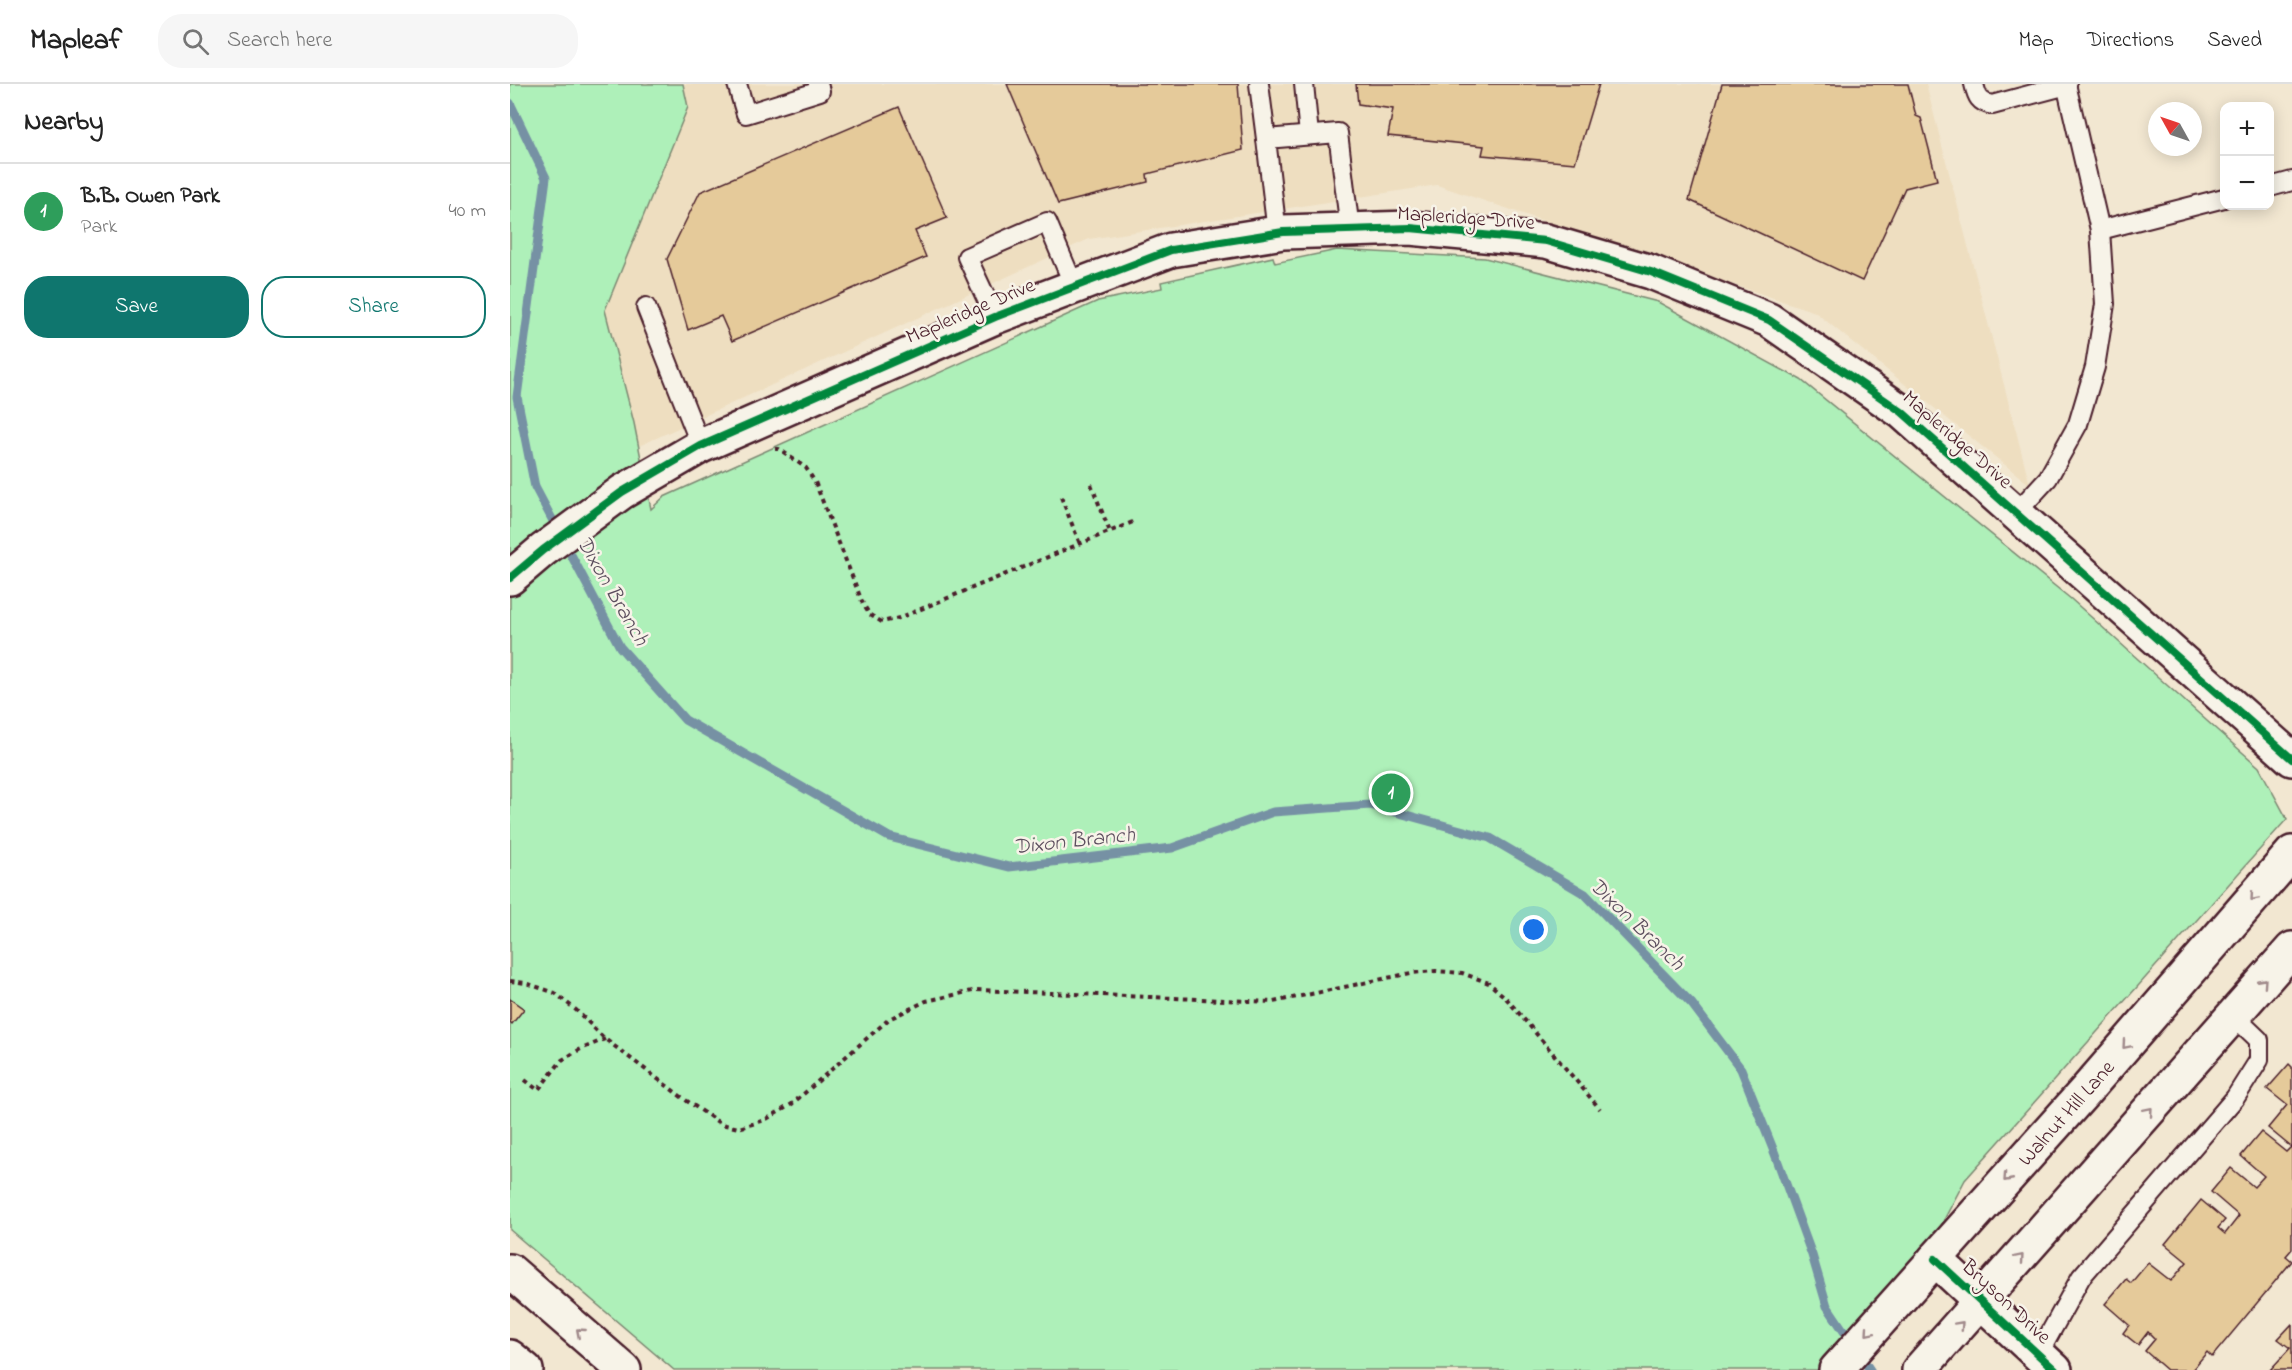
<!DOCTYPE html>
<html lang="en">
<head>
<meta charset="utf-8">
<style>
  :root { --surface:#fff; --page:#f6f6f6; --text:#222; --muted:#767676; --line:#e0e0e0; --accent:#0f766e }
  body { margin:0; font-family:"Indie Flower",sans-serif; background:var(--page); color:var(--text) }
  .controls { position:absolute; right:18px; top:18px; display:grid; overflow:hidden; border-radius:12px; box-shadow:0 3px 15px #0003 }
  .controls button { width:54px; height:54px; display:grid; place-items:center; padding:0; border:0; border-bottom:2px solid var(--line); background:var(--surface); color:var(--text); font:30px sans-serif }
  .compass { position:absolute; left:1638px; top:18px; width:54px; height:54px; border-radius:50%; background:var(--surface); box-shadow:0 3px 15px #0003; rotate:310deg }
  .you { position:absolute; left:1024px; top:846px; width:21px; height:21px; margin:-15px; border:4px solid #fff; border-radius:50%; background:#1a73e8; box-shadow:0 0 0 9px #1a73e833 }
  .badge { display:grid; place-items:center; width:39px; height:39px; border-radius:50%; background:var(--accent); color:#fff; font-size:20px; font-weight:700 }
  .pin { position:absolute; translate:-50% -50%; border:3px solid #fff; box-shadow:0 2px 6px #0006 }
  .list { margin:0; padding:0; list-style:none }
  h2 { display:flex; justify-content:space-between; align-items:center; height:78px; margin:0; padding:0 24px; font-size:26px }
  h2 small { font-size:20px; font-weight:400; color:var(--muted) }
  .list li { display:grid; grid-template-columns:39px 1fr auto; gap:18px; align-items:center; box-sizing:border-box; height:96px; padding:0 24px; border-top:2px solid var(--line) }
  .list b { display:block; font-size:22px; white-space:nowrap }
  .list p { margin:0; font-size:20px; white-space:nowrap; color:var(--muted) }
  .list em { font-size:20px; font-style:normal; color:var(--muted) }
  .actions { display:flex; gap:12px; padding:18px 24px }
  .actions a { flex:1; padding:14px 0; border:2px solid var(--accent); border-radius:24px; text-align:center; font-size:21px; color:var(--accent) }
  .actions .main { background:var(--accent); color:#fff }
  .icon { flex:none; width:33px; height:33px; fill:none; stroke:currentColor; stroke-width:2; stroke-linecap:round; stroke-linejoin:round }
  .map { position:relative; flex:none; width:1782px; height:1286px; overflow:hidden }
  header { display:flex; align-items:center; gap:36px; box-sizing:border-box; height:84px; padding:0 30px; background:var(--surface); border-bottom:2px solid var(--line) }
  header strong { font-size:28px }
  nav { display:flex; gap:33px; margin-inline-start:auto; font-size:21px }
  .search { width:420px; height:54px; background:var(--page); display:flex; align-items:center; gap:15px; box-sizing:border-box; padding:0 21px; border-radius:24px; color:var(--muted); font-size:22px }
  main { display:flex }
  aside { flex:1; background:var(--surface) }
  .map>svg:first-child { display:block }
  .built { fill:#eedec0 }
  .green { fill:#aef0b9; stroke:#7c8872; stroke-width:1.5 }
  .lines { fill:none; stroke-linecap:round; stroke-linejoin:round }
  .stream { stroke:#7691a4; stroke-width:9 }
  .building { fill:#e5ca9a; stroke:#4a1f2b; stroke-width:1.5 }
  .lane-casing { stroke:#4a1f2b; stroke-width:22 }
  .street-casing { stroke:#4a1f2b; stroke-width:38 }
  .secondary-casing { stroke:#4a1f2b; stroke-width:38 }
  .path { stroke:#4a1f2b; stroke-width:4; stroke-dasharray:4.5 4.5; stroke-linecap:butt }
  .lane { stroke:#f7f3e8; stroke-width:18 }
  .street { stroke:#f7f3e8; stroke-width:33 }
  .secondary { stroke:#f7f3e8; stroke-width:33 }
  .cycleway-casing { stroke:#f7f3e8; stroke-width:11 }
  .cycleway { stroke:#00873e; stroke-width:8 }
  .oneway { stroke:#a0898a }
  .labels { text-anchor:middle; stroke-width:5; stroke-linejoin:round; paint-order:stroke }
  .street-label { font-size:21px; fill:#4a1f2b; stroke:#f7f3e8 }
  .water-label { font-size:22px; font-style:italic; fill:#5c4e5e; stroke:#f7f3e8 }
</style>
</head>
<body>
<header>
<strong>Mapleaf</strong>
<div class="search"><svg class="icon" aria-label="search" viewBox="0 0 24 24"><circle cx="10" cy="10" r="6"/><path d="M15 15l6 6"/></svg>Search here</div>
<nav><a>Map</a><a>Directions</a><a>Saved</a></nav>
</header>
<main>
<aside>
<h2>Nearby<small></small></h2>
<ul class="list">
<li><span class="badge" style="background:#2e9e5b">1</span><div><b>B.B. Owen Park</b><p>Park</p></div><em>40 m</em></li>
</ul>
<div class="actions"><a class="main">Save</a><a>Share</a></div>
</aside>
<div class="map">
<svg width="1782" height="1286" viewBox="0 0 1782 1286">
  <rect width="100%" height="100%" fill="#f2e7d1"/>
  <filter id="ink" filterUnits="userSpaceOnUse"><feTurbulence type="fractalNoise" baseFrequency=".0167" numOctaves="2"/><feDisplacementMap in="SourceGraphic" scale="12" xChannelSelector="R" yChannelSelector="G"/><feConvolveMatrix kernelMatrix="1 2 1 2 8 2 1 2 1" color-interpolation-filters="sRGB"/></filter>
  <g filter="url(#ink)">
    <path class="built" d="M173 0H1416L1520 401 1305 228 927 101 579 155 129 362 95 226 178 23Z"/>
    <path class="green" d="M0 0H173L178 23 95 226 124 339 141 425 154 413 588 217 652 204 651 198 763 173 765 179 827 166 975 174 1148 218 1291 296 1561 515 1707 646 1749 683 1777 735 1455 1096 1408 1185 1311 1286H164L0 1146Z"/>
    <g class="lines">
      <path class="stream" d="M0 19 36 94 7 313 25 403 110 563 175 636 379 753 499 783 662 764 763 728 860 721 980 754 1075 810 1182 920 1231 985 1265 1070 1302 1171 1317 1222 1360 1286"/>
    </g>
    <g class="building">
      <path d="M497 0H728L733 66 637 90 638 98 548 120Z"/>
      <path d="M846 0H1089L1065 79 972 71 974 62 878 52 883 25 848 20Z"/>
      <path d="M1212 0H1398L1406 32 1411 34 1427 96 1395 104 1352 197 1179 116Z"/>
      <path d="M389 23 437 134 405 147 416 173 222 257 211 232 178 246 157 175 190 108Z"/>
      <path d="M0 915 14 925 2 940 0 938Z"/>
      <path d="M1779 980 1782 983V1165L1776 1172 1782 1177 1702 1273 1697 1268 1682 1286H1657L1635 1267 1645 1255 1638 1248 1628 1261 1613 1249 1619 1241 1595 1220 1616 1195 1621 1199 1638 1179 1661 1197 1677 1178 1655 1160 1691 1116 1715 1136 1708 1144 1715 1150 1729 1132 1701 1108 1721 1084 1744 1103 1754 1092 1731 1072 1751 1048 1776 1068 1781 1063 1758 1044 1777 1021 1757 1005Z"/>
      <path d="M1782 1240V1286H1760L1780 1264 1768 1255Z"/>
    </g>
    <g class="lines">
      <g class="lane-casing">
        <g id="lane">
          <path d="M227 0 236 30 310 7 308 0"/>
          <path d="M749 0 756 55"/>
          <path d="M794 0 799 51"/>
          <path d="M1464 0C1467 13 1469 18 1482 21L1557 1"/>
          <path d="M1760 103 1782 97"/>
          <path d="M1590 146 1714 114"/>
          <path d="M767 149 756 55 828 49 840 146"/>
          <path d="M136 223 191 362"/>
          <path d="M485 233 457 173 537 138 564 202"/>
          <path d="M1506 429 1538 394 1568 340 1585 283 1595 220 1590 146 1556 0"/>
          <path d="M1528 1271 1571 1193 1725 1014 1749 976V956L1723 931"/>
        </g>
      </g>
      <g class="street-casing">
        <path id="street" d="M1425 1175 1545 1286"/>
      </g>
      <g class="secondary-casing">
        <g id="secondary">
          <path d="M0 494 33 466 112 408 191 362 485 233 661 166 773 148 900 144 1036 157 1141 188 1259 236 1392 328 1782 675"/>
          <path d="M0 1187 114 1286"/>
          <path d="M0 1273 16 1286"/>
          <path id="s1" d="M1326 1286 1578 1004 1782 769"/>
          <path d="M1409 1286 1782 865"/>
        </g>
      </g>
      <g class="path">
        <path d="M265 365H269L296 384 305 398 353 520 360 531 372 538 389 534 623 438"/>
        <path d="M581 400 600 448"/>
        <path d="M551 413 570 460"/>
        <path d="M0 897 16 899 45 909 66 926 95 955 177 1017 211 1040 229 1044 255 1036 282 1020 379 935 416 917 467 906 763 918 901 889 926 887 952 889 979 899 996 914 1090 1025"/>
        <path d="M15 996 28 1006 52 976 69 966 95 955"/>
      </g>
      <use href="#lane" class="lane"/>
      <use href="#street" class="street"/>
      <use href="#secondary" class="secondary"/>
      <g class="cycleway-casing">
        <g id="cycleway">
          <path d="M0 494 33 466 112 408 191 362 485 233 661 166 773 148 900 144 1036 157 1141 188 1259 236 1392 328 1782 675"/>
          <path d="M1425 1175 1545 1286"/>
        </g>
      </g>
      <use href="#cycleway" class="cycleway"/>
    </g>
    <defs><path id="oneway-chevron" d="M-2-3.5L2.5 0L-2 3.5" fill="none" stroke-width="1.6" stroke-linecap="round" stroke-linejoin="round" transform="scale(1.5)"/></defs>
    <g class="oneway">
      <use href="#oneway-chevron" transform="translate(1744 813) rotate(131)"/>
      <use href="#oneway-chevron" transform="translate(1753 898) rotate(-48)"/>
      <use href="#oneway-chevron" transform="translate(1616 961) rotate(131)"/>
      <use href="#oneway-chevron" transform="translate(1639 1027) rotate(-49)"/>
      <use href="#oneway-chevron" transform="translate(1497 1094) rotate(132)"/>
      <use href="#oneway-chevron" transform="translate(1510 1174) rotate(-49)"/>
      <use href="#oneway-chevron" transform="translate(1450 1241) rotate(-47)"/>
      <use href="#oneway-chevron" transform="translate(70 1248) rotate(-139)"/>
      <use href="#oneway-chevron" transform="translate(1359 1248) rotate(131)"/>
    </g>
  </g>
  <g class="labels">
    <g class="street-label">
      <text transform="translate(956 133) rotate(4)" y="7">Mapleridge Drive</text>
      <text transform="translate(460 226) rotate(-23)" y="7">Mapleridge Drive</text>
      <text transform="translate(1448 355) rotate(41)" y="7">Mapleridge Drive</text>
      <text dy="7" stroke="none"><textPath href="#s1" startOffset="345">Walnut Hill Lane</textPath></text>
      <text transform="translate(1497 1217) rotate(43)" y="7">Bryson Drive</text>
    </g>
    <g class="water-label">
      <text transform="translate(104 506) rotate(60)" y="8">Dixon Branch</text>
      <text transform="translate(564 755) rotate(-6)" y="8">Dixon Branch</text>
      <text transform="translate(1128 839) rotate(44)" y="8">Dixon Branch</text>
    </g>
  </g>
</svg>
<div class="controls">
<button>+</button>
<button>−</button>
</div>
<svg class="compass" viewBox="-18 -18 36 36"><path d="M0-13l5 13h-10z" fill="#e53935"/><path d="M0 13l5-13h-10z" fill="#767676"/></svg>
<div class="you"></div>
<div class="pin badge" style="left:881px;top:709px;background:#2e9e5b">1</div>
</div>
</main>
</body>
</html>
